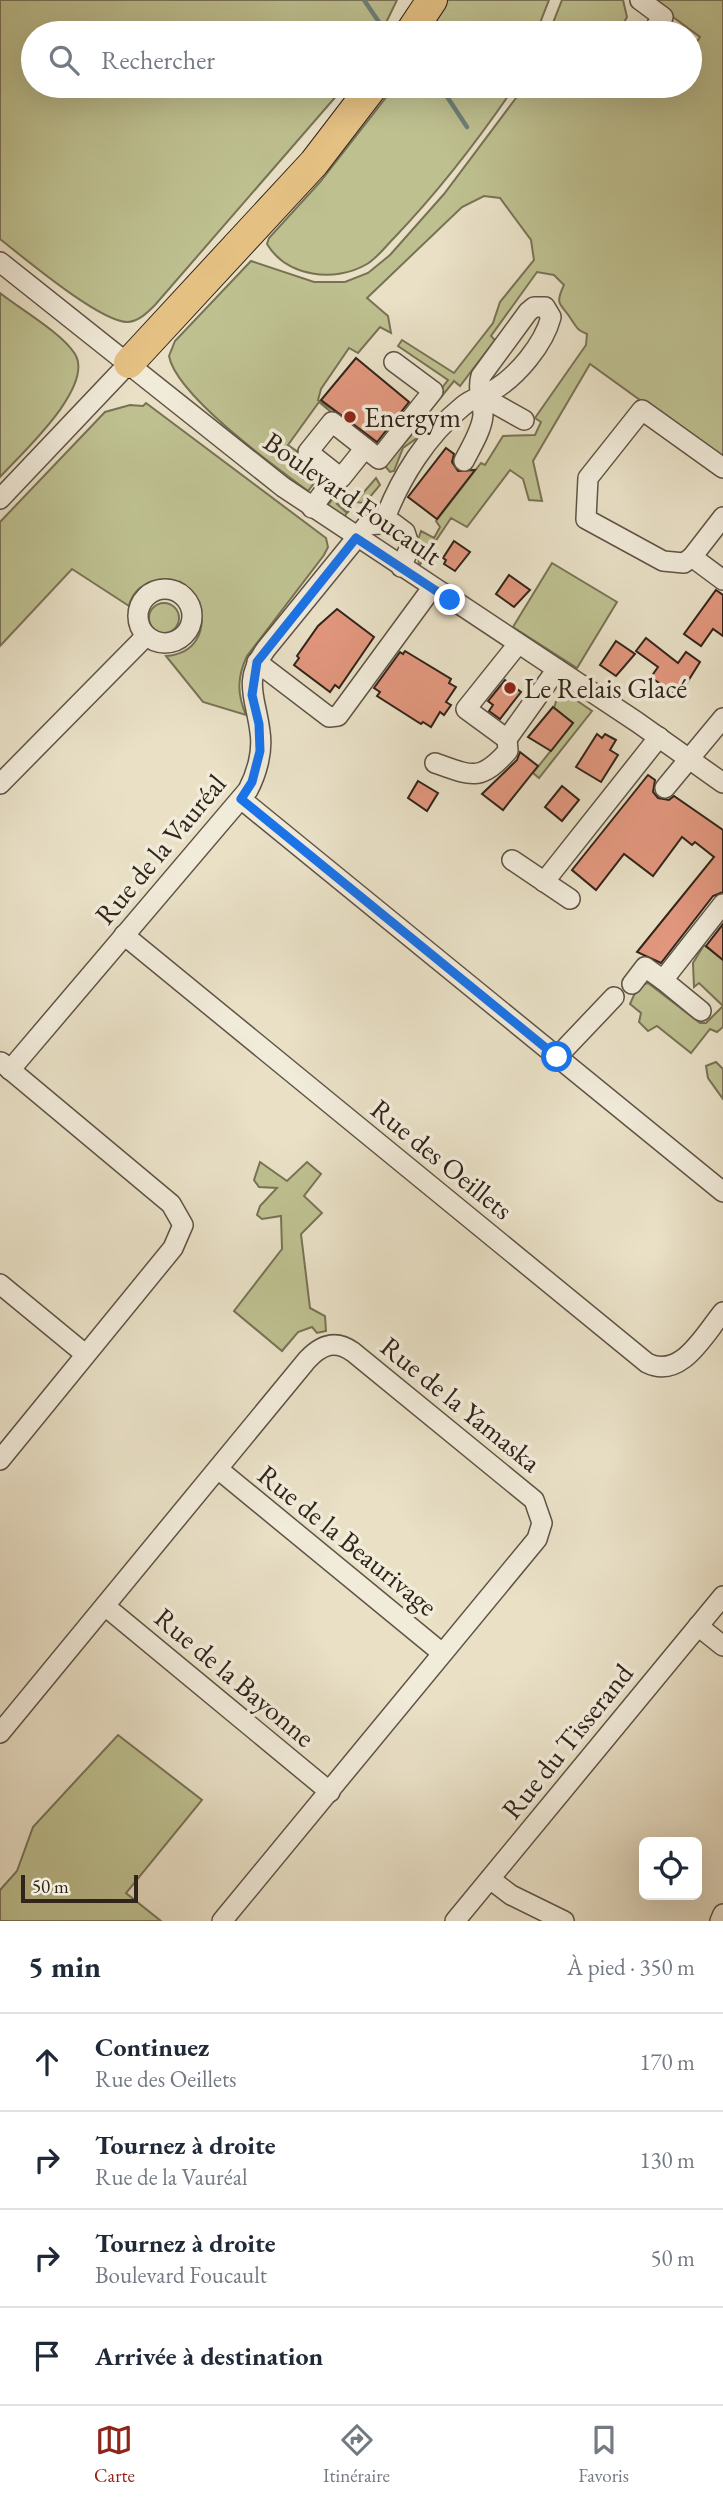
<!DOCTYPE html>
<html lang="fr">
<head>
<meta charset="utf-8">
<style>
  :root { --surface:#fff; --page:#f6f6f7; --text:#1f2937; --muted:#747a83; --line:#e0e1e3; --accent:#8f2418 }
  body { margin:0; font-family:"EB Garamond",serif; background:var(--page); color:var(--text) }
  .controls { position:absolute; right:21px; bottom:21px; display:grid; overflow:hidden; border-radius:10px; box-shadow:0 7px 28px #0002 }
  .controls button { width:63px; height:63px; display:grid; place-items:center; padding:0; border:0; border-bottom:2px solid var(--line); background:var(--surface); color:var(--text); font:35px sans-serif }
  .scale { position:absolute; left:21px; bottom:18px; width:117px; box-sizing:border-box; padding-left:7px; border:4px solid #31241a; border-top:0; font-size:19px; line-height:24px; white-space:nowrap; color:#31241a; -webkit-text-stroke:5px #f1ebda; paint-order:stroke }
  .stop { position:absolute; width:21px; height:21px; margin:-16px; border:5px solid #1a73e8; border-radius:50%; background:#fff }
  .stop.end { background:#1a73e8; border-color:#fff; box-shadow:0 2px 7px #0008 }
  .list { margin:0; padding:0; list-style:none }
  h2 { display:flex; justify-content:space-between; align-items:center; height:91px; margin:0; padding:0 28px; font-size:30px }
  h2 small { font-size:23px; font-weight:400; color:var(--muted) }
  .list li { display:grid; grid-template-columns:46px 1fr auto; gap:21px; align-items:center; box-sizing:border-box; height:98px; padding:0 28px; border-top:2px solid var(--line) }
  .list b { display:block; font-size:26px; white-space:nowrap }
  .list p { margin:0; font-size:23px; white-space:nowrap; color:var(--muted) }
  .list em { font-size:23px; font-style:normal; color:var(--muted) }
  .icon { flex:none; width:38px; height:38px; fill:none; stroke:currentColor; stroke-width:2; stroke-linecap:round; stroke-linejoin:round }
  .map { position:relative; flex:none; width:723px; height:1921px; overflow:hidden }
  .search { position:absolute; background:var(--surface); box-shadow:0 7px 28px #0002; left:21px; right:21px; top:21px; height:77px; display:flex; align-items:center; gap:18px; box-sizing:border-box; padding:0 24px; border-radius:38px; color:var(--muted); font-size:26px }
  .sheet { height:483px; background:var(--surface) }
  nav { display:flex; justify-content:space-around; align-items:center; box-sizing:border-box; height:98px; border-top:2px solid var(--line); background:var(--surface); font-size:19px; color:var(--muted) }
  nav a { display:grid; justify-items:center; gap:4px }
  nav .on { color:var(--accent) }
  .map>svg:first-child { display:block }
  .green { fill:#bec090; stroke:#787255; stroke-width:2 }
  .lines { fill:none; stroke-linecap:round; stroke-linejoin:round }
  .stream { stroke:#6e8077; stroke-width:4.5 }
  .building { fill:#e2977e; stroke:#31241a; stroke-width:2 }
  .minor-casing { stroke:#5f5345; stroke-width:22 }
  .highway-casing { stroke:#31241a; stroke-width:32 }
  .minor { stroke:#f1ebda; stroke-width:19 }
  .highway { stroke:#e4c083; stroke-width:30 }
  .route { stroke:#1a73e8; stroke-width:9 }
  .poi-dot { fill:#8f2418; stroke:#f1ebda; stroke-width:2.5 }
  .labels { text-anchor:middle; stroke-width:7; stroke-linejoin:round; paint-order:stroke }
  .poi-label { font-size:28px; fill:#31241a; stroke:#f1ebda; text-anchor:start }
  .street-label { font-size:28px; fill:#31241a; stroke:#f1ebda }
</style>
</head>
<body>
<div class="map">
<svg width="723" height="1921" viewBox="0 0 723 1921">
  <rect width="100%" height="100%" fill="#e9e0c6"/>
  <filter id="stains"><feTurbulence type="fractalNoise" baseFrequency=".00286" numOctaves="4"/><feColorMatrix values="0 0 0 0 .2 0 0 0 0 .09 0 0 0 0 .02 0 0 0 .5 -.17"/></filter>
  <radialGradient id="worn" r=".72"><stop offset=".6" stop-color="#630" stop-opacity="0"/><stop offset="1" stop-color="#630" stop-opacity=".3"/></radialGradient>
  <g class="green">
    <path d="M0 0H397L381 33H33V86H345L155 305C147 313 139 321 128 322 101 323 23 257 0 239Z"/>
    <path d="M448 0H549L536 33H429Z"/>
    <path d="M562 0H623L627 17 618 33H549Z"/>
    <path d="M650 0H723V460L590 364 533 461 542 501 529 500 523 479 510 470 467 527 451 518 419 566 417 543 421 531 434 538 440 527 436 521 481 463 485 465 503 436 535 435 541 422 535 418 586 345 587 334C577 330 577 328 571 319 561 303 554 306 564 285L554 275 537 272 491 336 495 340 460 386 454 381 425 417 422 414 448 380 398 346 402 340 454 373 493 323 500 302 534 260 531 240 500 198 484 196 462 207 367 298 388 316 391 333 380 327 358 353 349 348 321 389 318 400 339 414 337 417 319 402 288 445 298 452 290 462 315 482 308 491C274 466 176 395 169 356L175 341 251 261 314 282H345L368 273 390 255 444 194 525 86H690V52L700 37Z"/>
    <path d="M395 86H515C479 139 439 191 394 238 386 246 377 258 367 264 335 283 287 277 267 244L269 238 320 182Z"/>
    <path d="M0 293C20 309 62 333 75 354 95 387 21 454 0 477Z"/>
    <path d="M146 403 326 538 328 547 324 555 247 656C237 677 237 694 246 715L203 702 166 656C227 651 201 563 151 582 140 586 132 594 129 606L72 569 0 646V522L105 412 130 405 143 406Z"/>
    <path d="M422 422 430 429 403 448 394 471 390 472 385 466Z"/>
    <path d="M376 478 380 485 365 503 355 502 348 512 336 503 347 513 344 517 328 505 342 487 358 499Z"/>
    <path d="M552 563 617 602 577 668 513 627Z"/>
    <circle cx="164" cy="618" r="15"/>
    <path d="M560 689 592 711 539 778 533 773 573 723 554 708Z"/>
    <path d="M704 945 723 960V1027L717 1032 710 1029 691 1053 657 1026 648 1031 639 1022 641 1013 630 1004 638 986 648 983 700 1023H706L723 1006 699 983 694 987 693 963Z"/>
    <path d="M716 1062 723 1069V1099L708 1078 706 1066Z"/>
    <path d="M260 1162 287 1181 307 1162 321 1174 304 1196 322 1213 301 1234 310 1308 325 1316 326 1331 317 1333 312 1327 298 1332 282 1351 234 1311 282 1249 281 1216 262 1219 257 1215 260 1206 277 1188 259 1187 254 1180Z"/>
    <path d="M118 1735 202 1800 126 1893 161 1921H0V1890L17 1871 33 1827Z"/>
  </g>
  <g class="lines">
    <g class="stream">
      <path d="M364 0 381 25"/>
      <path d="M440 86 467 127"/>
    </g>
  </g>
  <g class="building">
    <path d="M356 358 409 402 377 442 321 400Z"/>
    <path d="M446 448 454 454 452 462 458 471 475 470 437 519 408 497Z"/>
    <path d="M454 541 470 552 455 571 444 564 446 560 443 558Z"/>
    <path d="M509 575 530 590 514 607 496 594Z"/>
    <path d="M716 590 723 595V636L713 629 701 646 684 634Z"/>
    <path d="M337 609 374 637 339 688 335 685 330 692 294 665 299 658 297 656 318 626Z"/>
    <path d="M646 638 678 663 686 652 700 662 678 697 651 677 658 667 636 651Z"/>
    <path d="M616 641 635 654 616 676 600 665Z"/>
    <path d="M405 651 451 679 449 683 456 687 446 702 451 705 444 715 440 712 431 727 423 722 421 724 377 696 380 692 374 688 400 652 403 654Z"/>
    <path d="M505 680 521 692 500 719 489 711 493 705 488 701Z"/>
    <path d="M553 707 573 723 551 751 528 737Z"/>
    <path d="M597 734 602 738 605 734 616 740 610 750 618 755 601 782 576 767Z"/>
    <path d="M520 752 538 766 503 810 482 794 517 760Z"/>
    <path d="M648 775 655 780 653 792 658 798 669 800 674 796 723 830V892L713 896 661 963 637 952 714 857 695 842 692 845 682 837 653 876 624 854 596 890 572 870Z"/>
    <path d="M418 781 438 793 427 811 408 798Z"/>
    <path d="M562 786 579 800 562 821 545 807Z"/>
    <path d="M723 924V960L706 946Z"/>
  </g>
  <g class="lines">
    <g class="minor-casing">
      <g id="minor">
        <path d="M640 0 663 17 651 33"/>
        <path d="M0 262 283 487 637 722 723 783"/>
        <path d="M481 396 524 420"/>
        <path d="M332 422 365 448 341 478 308 452Z"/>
        <path d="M365 448 379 459 433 391 394 362"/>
        <path d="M0 499 129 363"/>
        <path d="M312 508 337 474"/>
        <path d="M723 517 692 557 723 580"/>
        <path d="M384 521C400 478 427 435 463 406 471 399 482 396 492 391 517 377 544 344 551 317L545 307H534L528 312 481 376C477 389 483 402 483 415 482 430 471 447 464 461"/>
        <path d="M692 557 684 563 663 561 586 519 588 478 642 410 723 468"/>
        <circle cx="165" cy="616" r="27"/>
        <path d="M518 644 466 709 507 739 557 669"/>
        <path d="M257 662 329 717 338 716 432 588"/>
        <path d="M435 763C472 776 480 782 508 751L507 739"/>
        <path d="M0 784 146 636"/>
        <path d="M665 788 723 718"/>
        <path d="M241 799 723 1192"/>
        <path d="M512 860 570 899"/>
        <path d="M544 882 659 737"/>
        <path d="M124 935 647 1363C681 1380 704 1335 723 1312"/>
        <path d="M632 984 645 967 663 980"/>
        <path d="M701 1011 663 980 723 904"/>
        <path d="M557 1057 614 997"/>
        <path d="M10 1070 248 790C257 773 263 751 260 732 256 697 242 682 266 649L367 525 393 523 405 532 410 547 401 567"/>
        <path d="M0 1284 85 1354"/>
        <path d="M0 1460 173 1248 183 1225 171 1204 1 1062"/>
        <path d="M218 1469 442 1653"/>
        <path d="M105 1606 330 1792"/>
        <path d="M698 1626 723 1646"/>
        <path d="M0 1733 307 1360C321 1345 335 1339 353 1352L534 1500 542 1523 537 1539 222 1921"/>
        <path d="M490 1879 511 1895 564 1921"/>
        <path d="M455 1921 723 1596"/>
        <path d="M720 1921 723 1914"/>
      </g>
    </g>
    <g class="highway-casing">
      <g id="highway">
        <path d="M410 33 432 0"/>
        <path d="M129 363 314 163 373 86"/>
      </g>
    </g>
    <use href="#minor" class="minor"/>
    <use href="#highway" class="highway"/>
  </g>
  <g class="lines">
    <path class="route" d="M450 600 356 538 257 662 252 695 259 724 260 751 252 782 241 799 557 1057"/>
  </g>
  <g class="poi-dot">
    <circle cx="350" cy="417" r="7"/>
    <circle cx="510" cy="688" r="7"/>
  </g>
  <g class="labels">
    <g class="poi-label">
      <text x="364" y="427">Energym</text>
      <text x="524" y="698">Le Relais Glacé</text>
    </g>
    <g class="street-label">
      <text transform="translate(353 498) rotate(35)" y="10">Boulevard Foucault</text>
      <text transform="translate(160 849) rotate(-50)" y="10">Rue de la Vauréal</text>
      <text transform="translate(442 1159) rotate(39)" y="10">Rue des Oeillets</text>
      <text transform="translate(461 1404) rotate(39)" y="10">Rue de la Yamaska</text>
      <text transform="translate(348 1540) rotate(39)" y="10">Rue de la Beaurivage</text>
      <text transform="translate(235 1677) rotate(40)" y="10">Rue de la Bayonne</text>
      <text transform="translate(567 1741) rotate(-51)" y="10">Rue du Tisserand</text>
    </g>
  </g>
  <rect width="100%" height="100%" filter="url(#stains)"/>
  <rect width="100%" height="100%" fill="url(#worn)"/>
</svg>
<div class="controls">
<button><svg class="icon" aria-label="locate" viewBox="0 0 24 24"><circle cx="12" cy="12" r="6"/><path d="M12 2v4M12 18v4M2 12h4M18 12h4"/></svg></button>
</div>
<div class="scale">50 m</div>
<div class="stop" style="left:557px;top:1057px"></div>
<div class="stop end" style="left:450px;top:600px"></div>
<div class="search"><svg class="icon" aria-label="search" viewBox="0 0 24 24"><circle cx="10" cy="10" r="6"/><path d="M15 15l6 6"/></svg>Rechercher</div>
</div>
<section class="sheet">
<h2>5 min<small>À pied · 350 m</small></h2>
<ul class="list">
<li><svg class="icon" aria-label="ahead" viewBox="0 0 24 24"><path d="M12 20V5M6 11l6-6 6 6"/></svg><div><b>Continuez</b><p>Rue des Oeillets</p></div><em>170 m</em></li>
<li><svg class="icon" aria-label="right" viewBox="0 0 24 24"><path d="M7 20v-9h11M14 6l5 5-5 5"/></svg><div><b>Tournez à droite</b><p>Rue de la Vauréal</p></div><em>130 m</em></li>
<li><svg class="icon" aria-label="right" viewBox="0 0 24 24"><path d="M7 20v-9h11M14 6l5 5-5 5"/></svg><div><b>Tournez à droite</b><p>Boulevard Foucault</p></div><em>50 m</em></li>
<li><svg class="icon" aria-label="arrive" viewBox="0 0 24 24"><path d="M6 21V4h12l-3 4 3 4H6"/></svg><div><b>Arrivée à destination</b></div></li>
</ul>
</section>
<nav>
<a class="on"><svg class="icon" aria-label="map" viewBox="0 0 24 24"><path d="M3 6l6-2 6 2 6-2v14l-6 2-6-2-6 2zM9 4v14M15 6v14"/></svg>Carte</a>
<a><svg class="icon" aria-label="directions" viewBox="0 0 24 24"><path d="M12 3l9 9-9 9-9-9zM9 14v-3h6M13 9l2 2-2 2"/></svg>Itinéraire</a>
<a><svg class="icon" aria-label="saved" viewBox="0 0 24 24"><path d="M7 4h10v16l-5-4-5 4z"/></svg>Favoris</a>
</nav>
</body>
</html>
